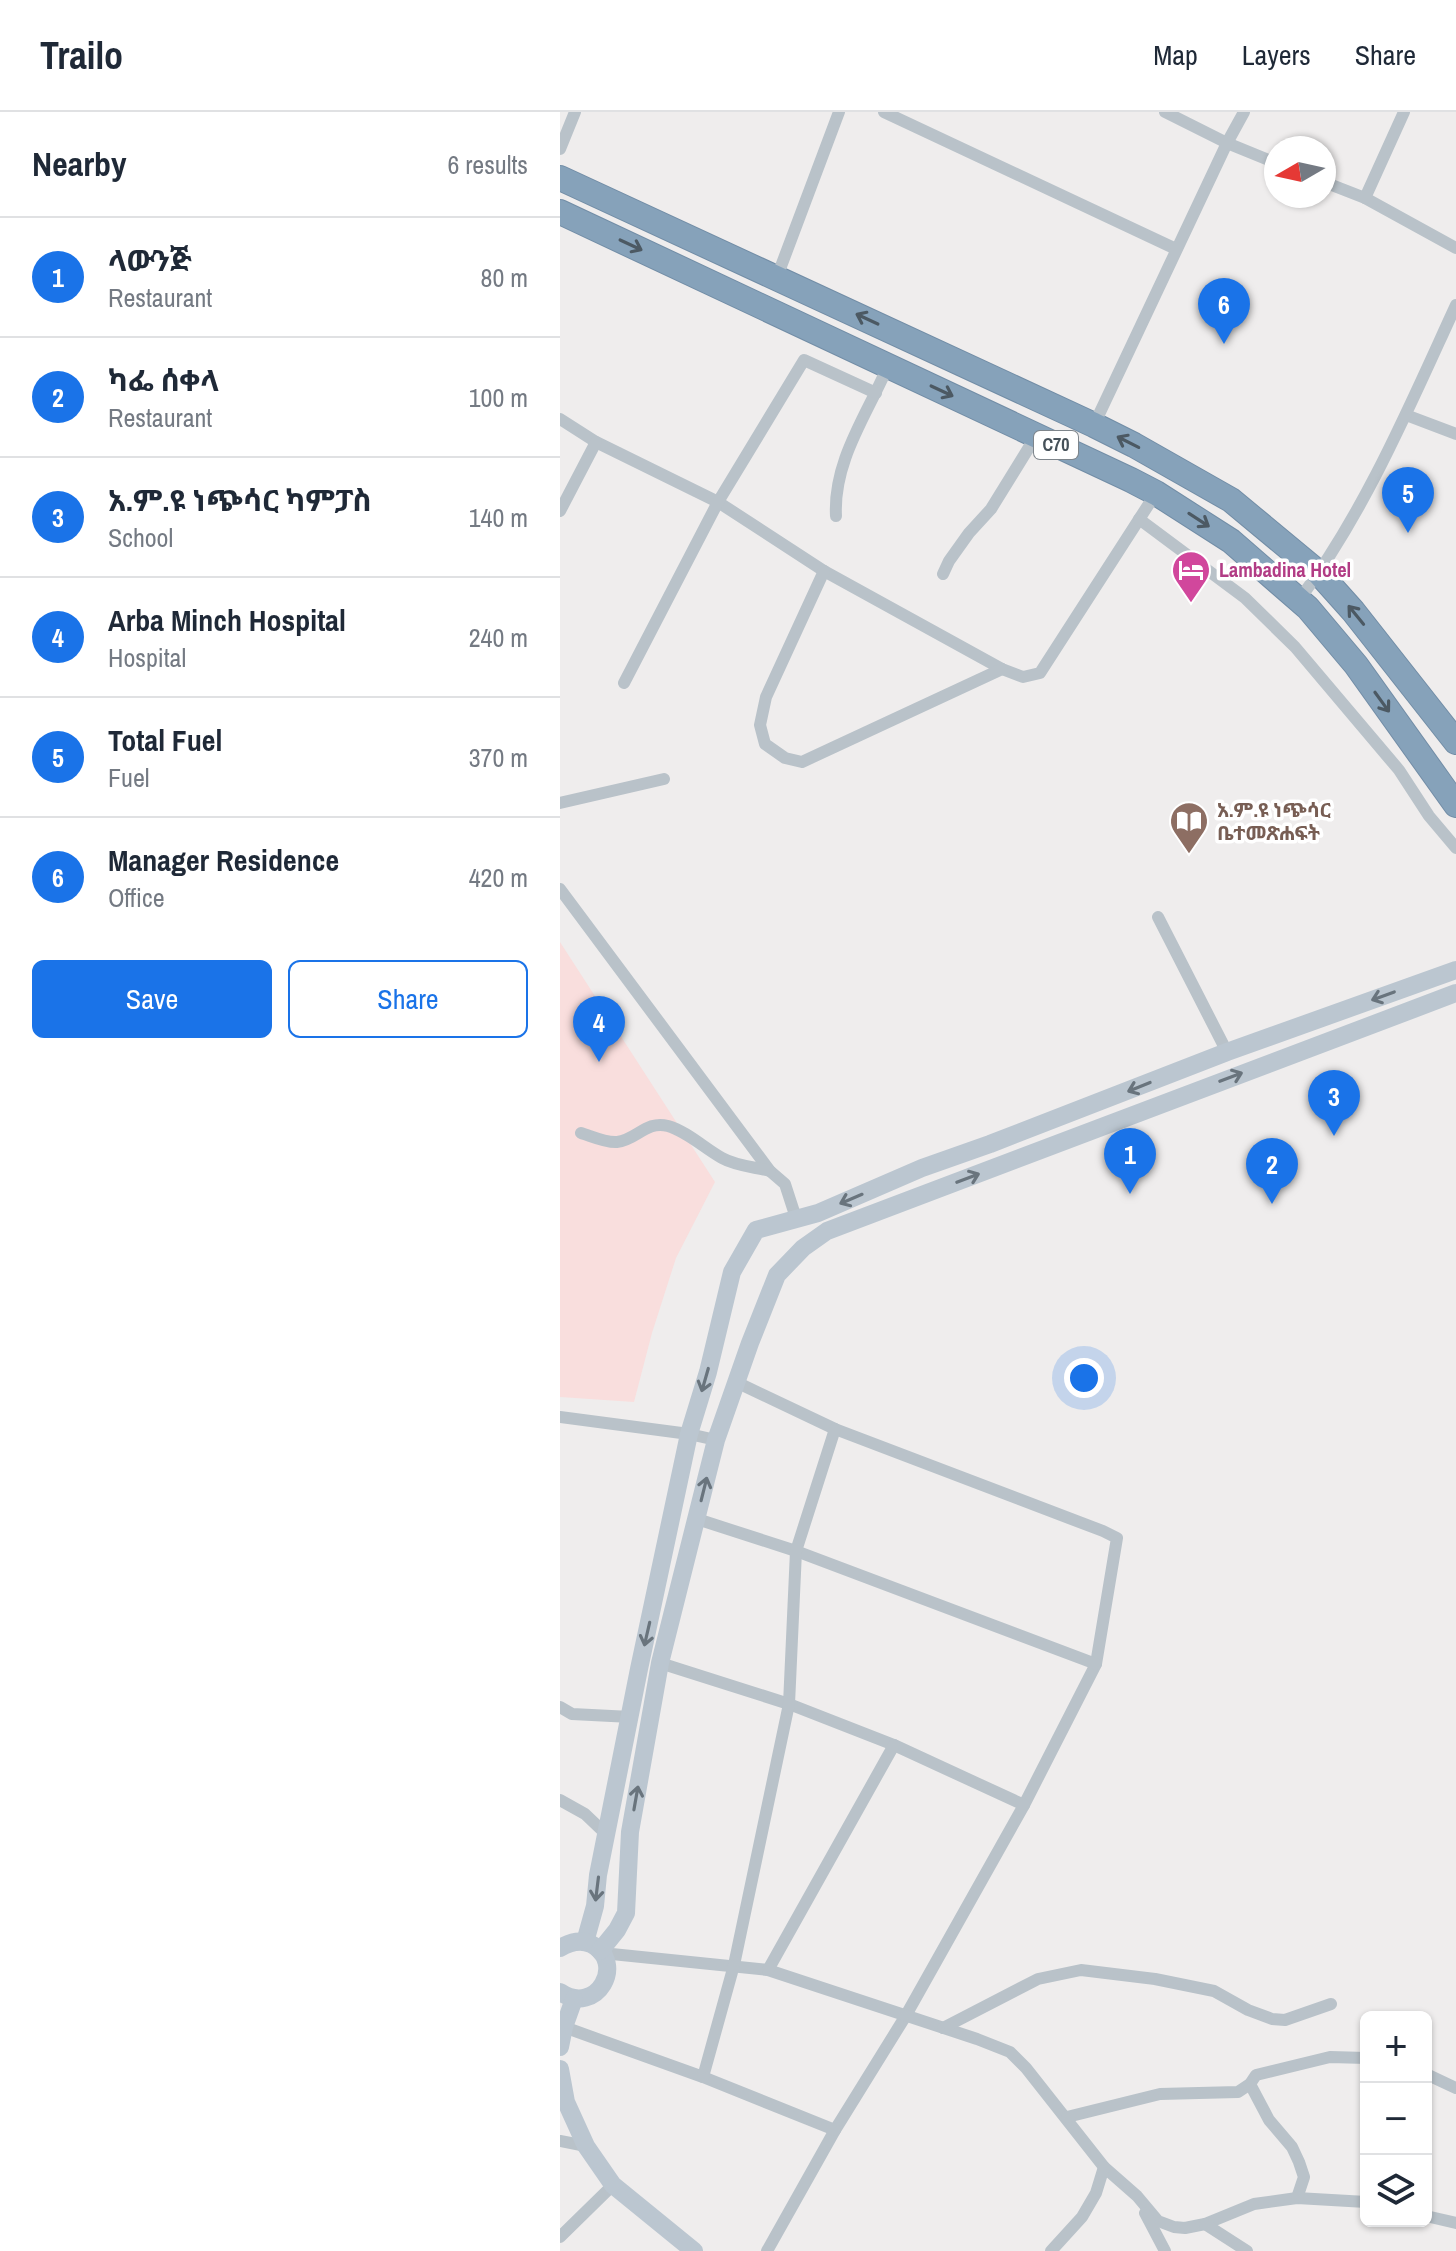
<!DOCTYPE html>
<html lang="en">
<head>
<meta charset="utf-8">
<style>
  :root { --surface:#fff; --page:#f2f2f3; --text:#1f2937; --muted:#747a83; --line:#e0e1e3; --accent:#1a73e8 }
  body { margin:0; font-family:"Archivo Narrow","Noto Sans Ethiopic",sans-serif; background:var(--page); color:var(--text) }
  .controls { position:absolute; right:24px; bottom:24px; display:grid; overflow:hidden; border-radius:12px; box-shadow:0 2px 6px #0004 }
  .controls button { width:72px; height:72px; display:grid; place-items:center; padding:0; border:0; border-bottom:2px solid var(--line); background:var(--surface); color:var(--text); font:40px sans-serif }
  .compass { position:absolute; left:704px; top:24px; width:72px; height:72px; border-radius:50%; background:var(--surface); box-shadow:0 2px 6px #0004; rotate:261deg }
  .you { position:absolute; left:524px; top:1266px; width:28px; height:28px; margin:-20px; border:6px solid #fff; border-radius:50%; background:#1a73e8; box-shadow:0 0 0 12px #1a73e833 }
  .badge { display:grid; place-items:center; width:52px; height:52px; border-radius:50%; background:var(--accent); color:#fff; font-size:26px; font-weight:700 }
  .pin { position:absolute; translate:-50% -66px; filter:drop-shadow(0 2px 4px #0008) }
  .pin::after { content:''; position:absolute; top:42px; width:28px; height:24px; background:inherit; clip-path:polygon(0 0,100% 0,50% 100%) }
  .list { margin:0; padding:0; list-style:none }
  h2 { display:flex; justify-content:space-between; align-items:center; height:104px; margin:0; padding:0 32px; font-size:34px }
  h2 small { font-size:26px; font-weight:400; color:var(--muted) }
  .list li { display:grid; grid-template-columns:52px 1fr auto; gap:24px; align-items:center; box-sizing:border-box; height:120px; padding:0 32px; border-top:2px solid var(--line) }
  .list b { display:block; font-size:30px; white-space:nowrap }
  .list p { margin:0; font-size:26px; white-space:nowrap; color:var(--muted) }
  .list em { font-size:26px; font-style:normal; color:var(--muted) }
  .actions { display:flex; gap:16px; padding:24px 32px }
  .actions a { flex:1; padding:18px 0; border:2px solid var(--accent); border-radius:12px; text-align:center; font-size:28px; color:var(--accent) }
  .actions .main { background:var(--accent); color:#fff }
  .icon { flex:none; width:44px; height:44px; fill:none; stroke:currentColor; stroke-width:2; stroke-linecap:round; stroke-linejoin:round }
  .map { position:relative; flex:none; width:896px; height:2139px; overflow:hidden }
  header { display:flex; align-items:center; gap:48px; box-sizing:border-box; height:112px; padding:0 40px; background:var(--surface); border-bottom:2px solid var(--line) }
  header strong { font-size:38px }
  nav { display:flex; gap:44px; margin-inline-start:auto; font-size:28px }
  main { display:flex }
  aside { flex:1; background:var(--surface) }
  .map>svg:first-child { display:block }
  .medical { fill:#f9dedd }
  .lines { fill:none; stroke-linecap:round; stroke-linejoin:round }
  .highway-casing { stroke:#728da6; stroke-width:26 }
  .street { stroke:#b9c2c9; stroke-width:12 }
  .secondary { stroke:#bbc6d0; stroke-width:18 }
  .highway { stroke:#86a2ba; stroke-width:24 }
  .oneway { stroke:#4c5963 }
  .oneway2 { stroke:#69747d }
  .labels { text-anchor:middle; stroke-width:7; stroke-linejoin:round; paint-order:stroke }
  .shield { fill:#fff; stroke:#7e858b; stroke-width:2 }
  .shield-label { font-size:18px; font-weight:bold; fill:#465159 }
  .hotel-label { font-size:20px; font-weight:bold; fill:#b23c85; stroke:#fff; text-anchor:start }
  .education-label { font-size:20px; font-weight:bold; fill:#785e54; stroke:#fff; text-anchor:start }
</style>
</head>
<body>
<header>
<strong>Trailo</strong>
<nav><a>Map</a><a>Layers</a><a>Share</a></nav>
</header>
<main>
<aside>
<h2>Nearby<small>6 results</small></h2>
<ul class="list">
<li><span class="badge">1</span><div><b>ላውንጅ</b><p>Restaurant</p></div><em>80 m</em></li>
<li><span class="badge">2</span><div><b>ካፌ ሰቀላ</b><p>Restaurant</p></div><em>100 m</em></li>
<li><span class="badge">3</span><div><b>አ.ም.ዩ ነጭሳር ካምፓስ</b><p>School</p></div><em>140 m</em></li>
<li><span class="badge">4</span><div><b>Arba Minch Hospital</b><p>Hospital</p></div><em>240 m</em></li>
<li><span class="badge">5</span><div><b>Total Fuel</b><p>Fuel</p></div><em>370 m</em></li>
<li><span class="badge">6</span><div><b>Manager Residence</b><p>Office</p></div><em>420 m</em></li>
</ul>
<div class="actions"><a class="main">Save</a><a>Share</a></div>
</aside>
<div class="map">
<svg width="896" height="2139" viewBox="0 0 896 2139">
  <rect width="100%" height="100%" fill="#efeded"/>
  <path class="medical" d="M0 830 155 1070 116 1146 92 1221 74 1290 0 1285Z"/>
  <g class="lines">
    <g class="highway-casing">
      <g id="highway">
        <path d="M0 66 534 313 574 333 671 388 759 461 793 499 896 630"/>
        <path d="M0 100 571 368 596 381 671 429 748 496 796 553 896 693"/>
      </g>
    </g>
    <g class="street">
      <path d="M324 0 616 137"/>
      <path d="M605 0 667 31 716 51"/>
      <path d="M0 37 15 0"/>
      <path d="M764 70 805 86 896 136"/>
      <path d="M805 86 844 0"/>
      <path d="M217 165 279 0"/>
      <path d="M846 303 896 322"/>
      <path d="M0 307 36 330 158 390 264 459 442 557 463 565 480 561 596 381"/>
      <path d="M534 313 667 31 684 0"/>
      <path d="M0 399 36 330"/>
      <path d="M276 404C273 349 307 303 328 254"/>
      <path d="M579 407 685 486 735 535 839 658 869 704 896 736"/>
      <path d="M264 459 206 585 200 613 205 632 225 646 242 650 442 557"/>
      <path d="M383 462 389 449 409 421 431 397 476 324"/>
      <path d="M739 488C805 400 850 293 896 193"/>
      <path d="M64 571 158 390 244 248 316 281"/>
      <path d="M0 691 104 667"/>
      <path d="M0 777 210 1059 225 1072 236 1106"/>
      <path d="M598 805 667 940"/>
      <path d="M21 1021C31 1024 46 1031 57 1030 77 1028 86 1008 108 1014 128 1020 144 1036 162 1046 176 1054 195 1055 210 1059"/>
      <path d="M176 1270 275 1317 543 1419 557 1426 536 1552 464 1693 345 1905 275 2018 207 2139"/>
      <path d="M0 1305 129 1322 156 1328"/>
      <path d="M137 1407 236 1439 536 1552"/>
      <path d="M100 1551 229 1592 334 1633 464 1693"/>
      <path d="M0 1595 12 1602 71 1605"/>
      <path d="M0 1688 25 1702 47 1723"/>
      <path d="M42 1841 208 1858 417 1927 450 1940 466 1956 544 2055 577 2084 598 2109 614 2115 625 2116 645 2112 694 2092 737 2086 806 2090"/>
      <path d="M208 1858 334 1633"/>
      <path d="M4 1915 143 1965 275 2018"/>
      <path d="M383 1916 478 1867 521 1858 595 1867 654 1879 688 1898 712 1907 725 1908 771 1892"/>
      <path d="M866 1962 896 1976"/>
      <path d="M143 1965 174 1853 229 1592 236 1439 275 1317"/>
      <path d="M690 1972 709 2008 732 2035 739 2050 744 2065 737 2086"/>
      <path d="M507 2005 600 1982 678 1980 690 1972 696 1963 770 1945 806 1946"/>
      <path d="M0 2029 26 2034"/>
      <path d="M585 2101 605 2139"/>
      <path d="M866 2104 896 2111"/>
      <path d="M645 2112 687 2139"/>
      <path d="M0 2125 53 2073"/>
      <path d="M491 2139 522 2105 536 2081 544 2055"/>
    </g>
    <g class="secondary">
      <path d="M25 1830 35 1794 38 1763 79 1557 129 1322 148 1260 172 1160 196 1118 258 1101 362 1056 430 1032 667 940 896 858"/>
      <path d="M0 1836C10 1830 20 1827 31 1832 67 1850 37 1905 0 1880"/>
      <path d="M40 1839 57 1818 66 1801 70 1720 100 1551 156 1328 190 1231 217 1163 243 1136 267 1119 896 881"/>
      <path d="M0 1935 4 1915 14 1887"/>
      <path d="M0 1957 6 1990 26 2034 53 2073 134 2139"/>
    </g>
    <use href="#highway" class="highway"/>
  </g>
  <defs><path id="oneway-shaft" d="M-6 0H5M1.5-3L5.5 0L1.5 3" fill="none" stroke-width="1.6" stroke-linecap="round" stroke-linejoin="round" transform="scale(2)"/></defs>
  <g class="oneway">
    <use href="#oneway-shaft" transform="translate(71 133) rotate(25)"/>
    <use href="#oneway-shaft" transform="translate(307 207) rotate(-155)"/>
    <use href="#oneway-shaft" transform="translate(382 279) rotate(25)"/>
    <use href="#oneway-shaft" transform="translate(568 330) rotate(-153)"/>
    <use href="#oneway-shaft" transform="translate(639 408) rotate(33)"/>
    <use href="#oneway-shaft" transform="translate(796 503) rotate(-129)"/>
    <use href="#oneway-shaft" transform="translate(822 590) rotate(54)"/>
  </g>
  <g class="oneway2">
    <use href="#oneway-shaft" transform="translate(823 884) rotate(160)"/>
    <use href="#oneway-shaft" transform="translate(671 965) rotate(-21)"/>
    <use href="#oneway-shaft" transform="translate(579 975) rotate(158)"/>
    <use href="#oneway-shaft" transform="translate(408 1066) rotate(-21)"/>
    <use href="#oneway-shaft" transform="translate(291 1087) rotate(157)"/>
    <use href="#oneway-shaft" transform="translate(145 1268) rotate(106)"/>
    <use href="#oneway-shaft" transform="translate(144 1377) rotate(-76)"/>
    <use href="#oneway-shaft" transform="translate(87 1522) rotate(103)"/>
    <use href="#oneway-shaft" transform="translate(76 1686) rotate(-80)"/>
    <use href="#oneway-shaft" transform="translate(37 1777) rotate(97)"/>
  </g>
  <defs>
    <g id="hotel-pin" transform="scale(2)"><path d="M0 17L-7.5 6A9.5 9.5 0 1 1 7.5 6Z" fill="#d1479c" stroke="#fff"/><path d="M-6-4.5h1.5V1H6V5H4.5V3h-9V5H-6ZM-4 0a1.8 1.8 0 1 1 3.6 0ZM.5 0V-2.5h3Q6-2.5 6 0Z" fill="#fff"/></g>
    <g id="library-pin" transform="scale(2)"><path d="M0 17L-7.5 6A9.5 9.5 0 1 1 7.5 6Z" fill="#8d6e63" stroke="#fff"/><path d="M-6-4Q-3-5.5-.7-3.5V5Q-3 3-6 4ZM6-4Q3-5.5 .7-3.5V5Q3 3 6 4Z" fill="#fff"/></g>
  </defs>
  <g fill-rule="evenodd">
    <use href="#hotel-pin" x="631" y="458"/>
    <use href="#library-pin" x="629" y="709"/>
  </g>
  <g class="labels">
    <rect class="shield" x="474" y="319" width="44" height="28" rx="6"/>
    <g class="shield-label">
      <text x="496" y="339">C70</text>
    </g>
    <g class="hotel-label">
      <text x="659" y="465">Lambadina Hotel</text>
    </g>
    <g class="education-label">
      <text x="657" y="705">አ.ም.ዩ ነጭሳር<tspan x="657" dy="23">ቤተመጽሐፍት</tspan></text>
    </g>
  </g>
</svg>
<div class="controls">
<button>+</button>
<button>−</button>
<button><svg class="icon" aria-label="layers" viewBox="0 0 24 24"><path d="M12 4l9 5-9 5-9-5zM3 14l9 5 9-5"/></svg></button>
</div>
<svg class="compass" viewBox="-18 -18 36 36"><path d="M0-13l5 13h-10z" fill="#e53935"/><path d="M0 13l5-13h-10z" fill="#747a83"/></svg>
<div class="you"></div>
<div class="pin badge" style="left:570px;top:1082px">1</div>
<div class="pin badge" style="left:712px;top:1092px">2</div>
<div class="pin badge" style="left:774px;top:1024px">3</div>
<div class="pin badge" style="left:39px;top:950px">4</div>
<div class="pin badge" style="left:848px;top:421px">5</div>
<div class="pin badge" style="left:664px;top:232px">6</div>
</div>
</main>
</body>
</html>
